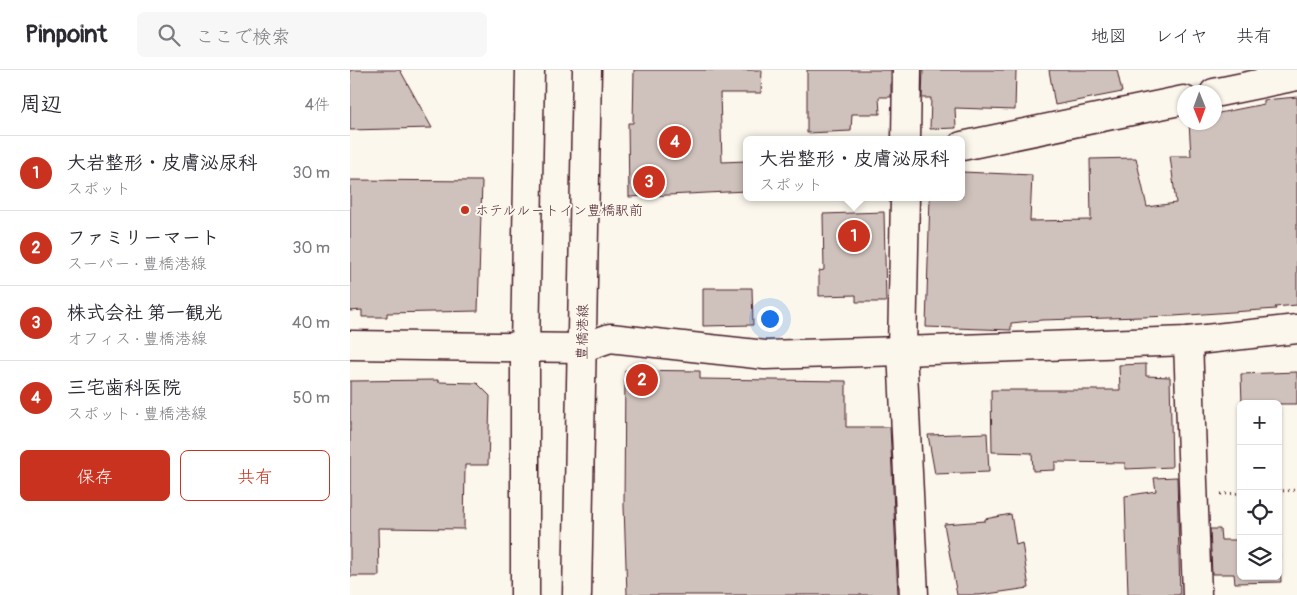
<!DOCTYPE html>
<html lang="ja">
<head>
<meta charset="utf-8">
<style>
  :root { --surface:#fff; --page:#f7f7f7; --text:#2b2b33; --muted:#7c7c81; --line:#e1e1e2; --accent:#c8321e }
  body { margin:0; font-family:Pangolin,"Klee One",sans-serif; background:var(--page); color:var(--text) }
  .controls { position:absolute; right:15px; bottom:15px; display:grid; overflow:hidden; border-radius:8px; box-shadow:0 1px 4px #0004 }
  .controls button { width:45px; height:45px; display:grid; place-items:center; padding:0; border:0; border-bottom:1px solid var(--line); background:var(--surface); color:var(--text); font:25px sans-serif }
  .compass { position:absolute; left:827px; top:15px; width:45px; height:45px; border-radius:50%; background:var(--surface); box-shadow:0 1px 4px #0004; rotate:179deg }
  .you { position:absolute; left:419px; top:248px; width:18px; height:18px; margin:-12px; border:4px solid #fff; border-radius:50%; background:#1a73e8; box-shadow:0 0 0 8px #1a73e833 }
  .badge { display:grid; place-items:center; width:32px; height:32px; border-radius:50%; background:var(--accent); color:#fff; font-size:16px; font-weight:700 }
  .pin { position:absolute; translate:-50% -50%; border:2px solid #fff; box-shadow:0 1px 5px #0006 }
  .popup { position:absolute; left:393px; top:66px; width:222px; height:65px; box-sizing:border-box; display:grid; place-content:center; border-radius:8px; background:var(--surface); filter:drop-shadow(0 1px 4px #0005); font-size:16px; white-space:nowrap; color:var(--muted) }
  .popup b { font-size:19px; color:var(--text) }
  .popup::after { content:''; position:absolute; left:50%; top:100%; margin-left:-10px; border:10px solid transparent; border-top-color:var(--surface) }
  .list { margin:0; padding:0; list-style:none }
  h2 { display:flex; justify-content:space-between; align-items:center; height:65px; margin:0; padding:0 20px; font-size:21px }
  h2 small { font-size:16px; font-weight:400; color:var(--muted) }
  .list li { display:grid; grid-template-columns:32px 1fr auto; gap:15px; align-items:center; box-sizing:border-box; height:75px; padding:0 20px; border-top:1px solid var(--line) }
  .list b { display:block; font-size:19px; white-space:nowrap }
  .list p { margin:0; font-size:16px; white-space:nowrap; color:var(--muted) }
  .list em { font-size:16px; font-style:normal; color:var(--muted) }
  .actions { display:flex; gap:10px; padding:15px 20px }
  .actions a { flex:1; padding:11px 0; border:1px solid var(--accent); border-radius:8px; text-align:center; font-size:18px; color:var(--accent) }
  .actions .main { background:var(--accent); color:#fff }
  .icon { flex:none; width:28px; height:28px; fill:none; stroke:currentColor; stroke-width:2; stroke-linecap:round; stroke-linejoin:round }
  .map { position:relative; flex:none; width:947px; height:525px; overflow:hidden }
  header { display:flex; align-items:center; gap:30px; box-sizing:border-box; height:70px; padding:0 25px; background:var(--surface); border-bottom:1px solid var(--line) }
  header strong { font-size:24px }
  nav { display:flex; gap:28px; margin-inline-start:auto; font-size:18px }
  .search { width:350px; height:45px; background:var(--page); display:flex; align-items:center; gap:12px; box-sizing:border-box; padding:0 18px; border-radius:8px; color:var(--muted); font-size:19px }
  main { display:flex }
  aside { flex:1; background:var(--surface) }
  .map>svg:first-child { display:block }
  .building { fill:#cfc2bc; stroke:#4a1f2b }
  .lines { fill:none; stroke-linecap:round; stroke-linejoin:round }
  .minor-casing { stroke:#4a1f2b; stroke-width:31 }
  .major-casing { stroke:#4a1f2b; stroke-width:31 }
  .path { stroke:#4a1f2b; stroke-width:3; stroke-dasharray:1 4; stroke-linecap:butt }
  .minor { stroke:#fbf7ec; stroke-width:28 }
  .major { stroke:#fbf7ec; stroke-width:28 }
  .poi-dot { fill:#c8321e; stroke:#fbf7ec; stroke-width:2 }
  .labels { text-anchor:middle; stroke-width:4; stroke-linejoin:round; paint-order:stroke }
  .poi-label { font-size:14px; fill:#4a1f2b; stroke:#fbf7ec; text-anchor:start }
  .street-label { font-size:14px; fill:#4a1f2b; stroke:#fbf7ec }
</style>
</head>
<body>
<header>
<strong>Pinpoint</strong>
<div class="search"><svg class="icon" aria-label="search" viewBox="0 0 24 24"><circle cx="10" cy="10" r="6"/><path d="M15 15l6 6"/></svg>ここで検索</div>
<nav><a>地図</a><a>レイヤ</a><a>共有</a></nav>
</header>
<main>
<aside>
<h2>周辺<small>4件</small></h2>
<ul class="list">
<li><span class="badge">1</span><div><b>大岩整形・皮膚泌尿科</b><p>スポット</p></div><em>30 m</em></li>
<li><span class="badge">2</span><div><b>ファミリーマート</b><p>スーパー · 豊橋港線</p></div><em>30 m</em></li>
<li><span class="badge">3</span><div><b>株式会社 第一観光</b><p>オフィス · 豊橋港線</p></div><em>40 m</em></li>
<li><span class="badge">4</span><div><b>三宅歯科医院</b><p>スポット · 豊橋港線</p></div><em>50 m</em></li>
</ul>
<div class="actions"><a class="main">保存</a><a>共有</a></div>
</aside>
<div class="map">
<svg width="947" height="525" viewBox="0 0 947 525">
  <rect width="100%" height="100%" fill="#fbf7ec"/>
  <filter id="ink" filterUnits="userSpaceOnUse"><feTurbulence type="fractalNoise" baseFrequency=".02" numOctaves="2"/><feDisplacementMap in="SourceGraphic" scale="10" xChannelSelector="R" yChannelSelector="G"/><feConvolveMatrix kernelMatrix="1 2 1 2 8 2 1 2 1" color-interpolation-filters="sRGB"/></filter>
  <g filter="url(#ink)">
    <g class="building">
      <path d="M0 0H50L82 58 0 60Z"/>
      <path d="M284 0H412L411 23H370L372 92 396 91V121L279 127 278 53H283Z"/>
      <path d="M457 0H541V27H529L530 44H502L501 61 457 63Z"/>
      <path d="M573 0H666L665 40 605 38 606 58 580 59 581 28H572Z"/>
      <path d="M699 0H767L772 22 705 35Z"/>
      <path d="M947 27V235L925 237 926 239 824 246 692 250 661 253V260L576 257 580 127H612V102L682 105 680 151 741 150 740 89 786 88 797 137 826 133 820 86H841L839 52H864V44L914 34V30Z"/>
      <path d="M0 110 132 111 128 241 37 243V247H12V240L0 241Z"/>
      <path d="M534 142 536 232H506V225L469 226V201L474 200 473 144Z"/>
      <path d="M353 218H402L403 255 353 256Z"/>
      <path d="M796 294V306L820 307 822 397 775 399V393L705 392V400L683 401 682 383 642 382 641 320H770L769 295Z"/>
      <path d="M275 300 350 301V309L496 311V357H540L548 525H277L274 436Z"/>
      <path d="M947 302V334H892L891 304Z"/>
      <path d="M88 310V312L127 313 140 326 138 395H115L114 459 28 458 29 506H0V311Z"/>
      <path d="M637 363 639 402 585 404 578 365Z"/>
      <path d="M827 407 830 525H778L775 426 806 421 804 408Z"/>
      <path d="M661 444 666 475 672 473 679 518 630 525H607L594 454 635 451V449Z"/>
      <path d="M860 459H870L871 470H891V506H928L929 470 931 512 885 513 884 504H862Z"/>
    </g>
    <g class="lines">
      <g class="minor-casing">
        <g id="minor">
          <path d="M864 23 947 6"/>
          <path d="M556 70 557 0"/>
          <path d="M612 76 834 30"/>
          <path d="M555 127 552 281 564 525"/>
          <path d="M838 271 847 525"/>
          <path d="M0 275 231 278 260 268 415 285 552 281 838 271 947 259"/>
        </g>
      </g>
      <g class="major-casing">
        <g id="major">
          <path d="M175 525V278L180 0"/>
          <path d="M227 525 237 0"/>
        </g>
      </g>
      <g class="path">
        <path d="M928 421 947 420"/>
        <path d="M871 424 891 423"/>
      </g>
      <use href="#minor" class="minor"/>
      <use href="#major" class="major"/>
    </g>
  </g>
  <circle class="poi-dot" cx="115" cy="140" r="5"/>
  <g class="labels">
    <g class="poi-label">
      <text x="125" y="145">ホテルルートイン豊橋駅前</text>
    </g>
    <g class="street-label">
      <text transform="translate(232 262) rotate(-89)" y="5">豊橋港線</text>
    </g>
  </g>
</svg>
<div class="controls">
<button>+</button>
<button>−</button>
<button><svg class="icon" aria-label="locate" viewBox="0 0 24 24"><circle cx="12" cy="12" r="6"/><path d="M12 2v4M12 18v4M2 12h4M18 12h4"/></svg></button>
<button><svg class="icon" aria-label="layers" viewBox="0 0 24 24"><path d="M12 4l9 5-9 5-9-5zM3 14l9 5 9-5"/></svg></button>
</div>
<svg class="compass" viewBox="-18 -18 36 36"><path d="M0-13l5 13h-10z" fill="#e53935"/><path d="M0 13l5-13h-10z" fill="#7c7c81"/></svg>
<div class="you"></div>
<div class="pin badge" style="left:504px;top:166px">1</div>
<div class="popup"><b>大岩整形・皮膚泌尿科</b>スポット</div>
<div class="pin badge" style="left:292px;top:310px">2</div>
<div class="pin badge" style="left:299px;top:112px">3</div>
<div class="pin badge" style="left:325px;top:72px">4</div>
</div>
</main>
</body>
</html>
